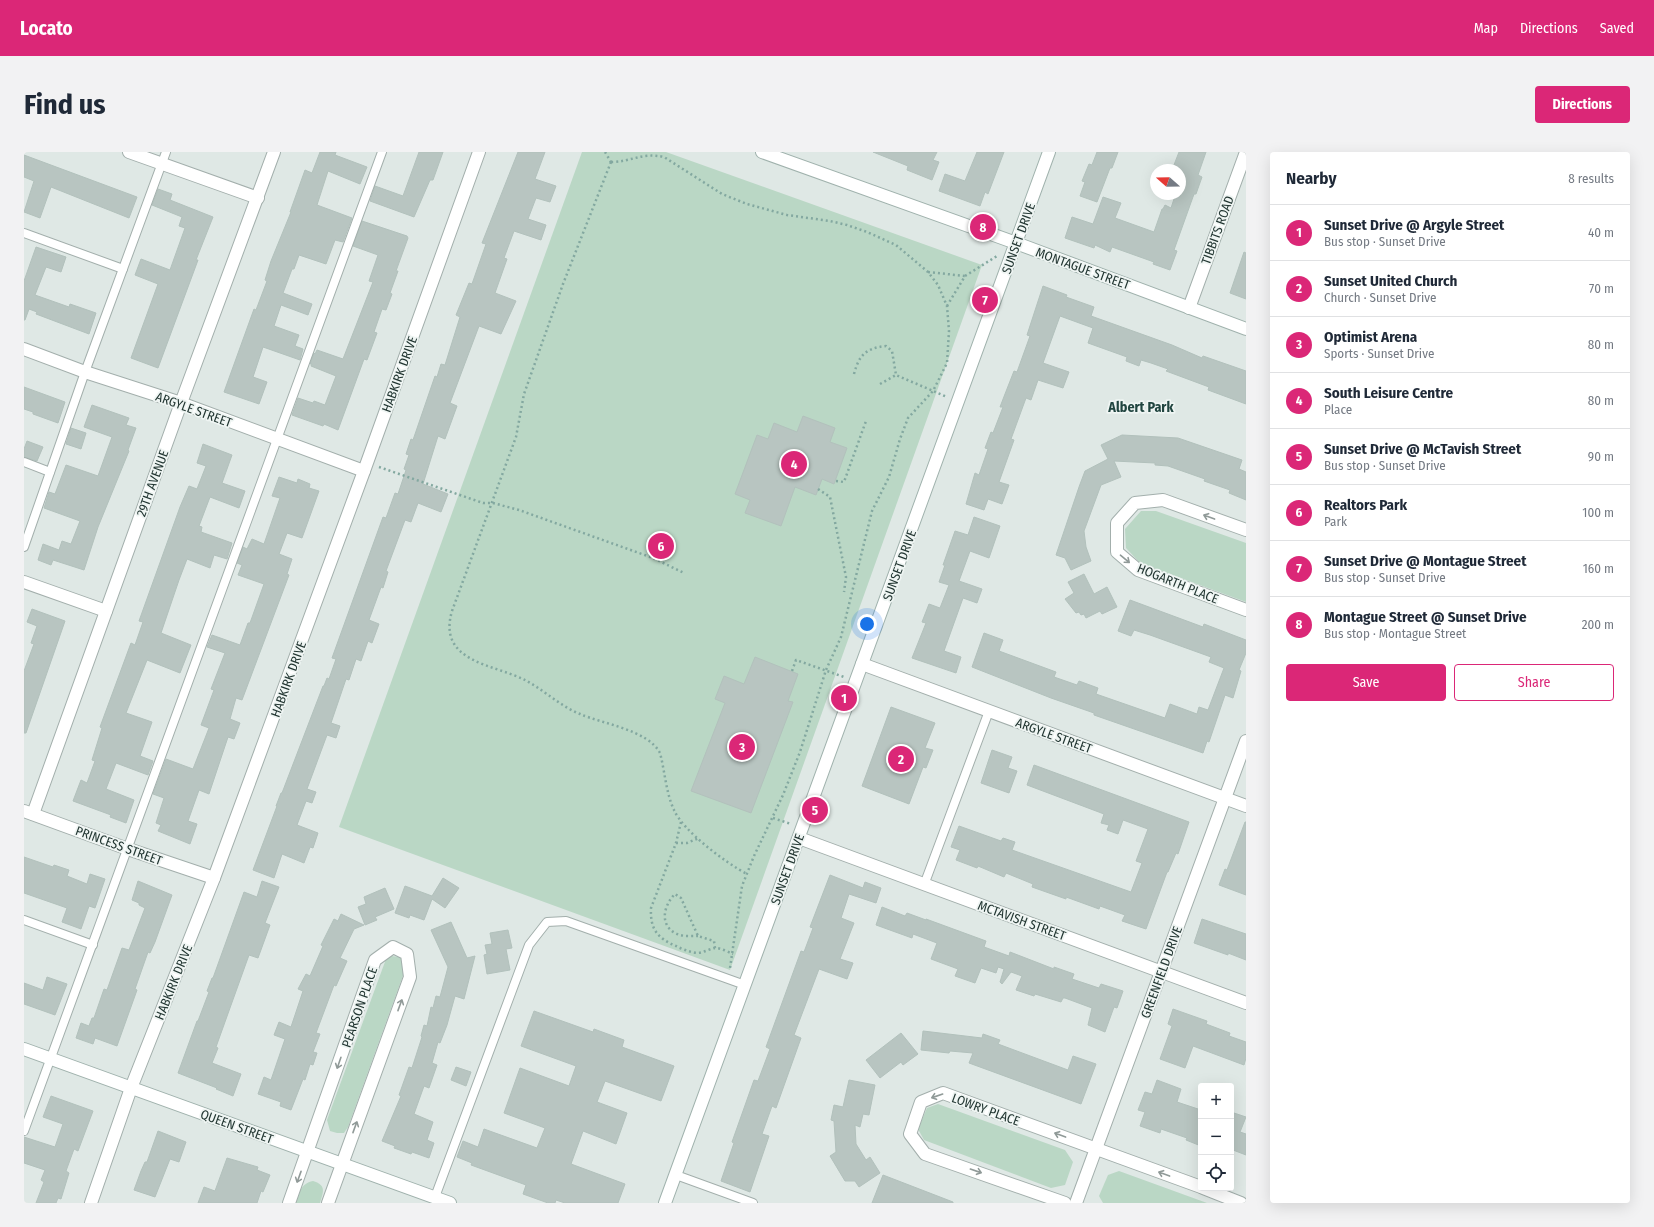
<!DOCTYPE html>
<html lang="en">
<head>
<meta charset="utf-8">
<style>
  :root { --surface:#fff; --page:#f2f2f3; --text:#1f2937; --muted:#747a83; --line:#e0e1e3; --accent:#db2777 }
  body { margin:0; font-family:"Fira Sans Condensed",sans-serif; background:var(--page); color:var(--text) }
  .controls { position:absolute; right:12px; bottom:12px; display:grid; overflow:hidden; border-radius:4px; box-shadow:0 4px 16px #0002 }
  .controls button { width:36px; height:36px; display:grid; place-items:center; padding:0; border:0; border-bottom:1px solid var(--line); background:var(--surface); color:var(--text); font:20px sans-serif }
  .compass { position:absolute; left:1126px; top:12px; width:36px; height:36px; border-radius:50%; background:var(--surface); box-shadow:0 4px 16px #0002; rotate:290deg }
  .you { position:absolute; left:843px; top:472px; width:14px; height:14px; margin:-10px; border:3px solid #fff; border-radius:50%; background:#1a73e8; box-shadow:0 0 0 6px #1a73e833 }
  .badge { display:grid; place-items:center; width:26px; height:26px; border-radius:50%; background:var(--accent); color:#fff; font-size:13px; font-weight:700 }
  .pin { position:absolute; translate:-50% -50%; border:2px solid #fff; box-shadow:0 1px 4px #0006 }
  .list { margin:0; padding:0; list-style:none }
  h2 { display:flex; justify-content:space-between; align-items:center; height:52px; margin:0; padding:0 16px; font-size:17px }
  h2 small { font-size:13px; font-weight:400; color:var(--muted) }
  .list li { display:grid; grid-template-columns:26px 1fr auto; gap:12px; align-items:center; box-sizing:border-box; height:56px; padding:0 16px; border-top:1px solid var(--line) }
  .list b { display:block; font-size:15px; white-space:nowrap }
  .list p { margin:0; font-size:13px; white-space:nowrap; color:var(--muted) }
  .list em { font-size:13px; font-style:normal; color:var(--muted) }
  .actions { display:flex; gap:8px; padding:12px 16px }
  .actions a { flex:1; padding:9px 0; border:1px solid var(--accent); border-radius:4px; text-align:center; font-size:14px; color:var(--accent) }
  .actions .main { background:var(--accent); color:#fff }
  .icon { flex:none; width:22px; height:22px; fill:none; stroke:currentColor; stroke-width:2; stroke-linecap:round; stroke-linejoin:round }
  .map { position:relative; flex:none; width:1222px; height:1051px; overflow:hidden; border-radius:4px }
  header { display:flex; align-items:center; gap:24px; box-sizing:border-box; height:56px; padding:0 20px; background:var(--accent); color:#fff }
  header strong { font-size:19px }
  nav { display:flex; gap:22px; margin-inline-start:auto; font-size:14px }
  .intro { display:flex; align-items:center; justify-content:space-between; box-sizing:border-box; height:96px; padding:0 24px }
  h1 { margin:0; font-size:28px }
  .button { padding:10px 18px; border-radius:4px; background:var(--accent); color:#fff; font-size:14px; font-weight:700 }
  main { display:flex; gap:24px; padding:0 24px }
  aside { flex:1; background:var(--surface); border-radius:4px; box-shadow:0 4px 16px #0002 }
  .map>svg:first-child { display:block }
  .green { fill:#bad7c5 }
  .building { fill:#b8c5c1; stroke:#b2c1bc }
  .lines { fill:none; stroke-linecap:round; stroke-linejoin:round }
  .lane-casing { stroke:#a3afac; stroke-width:10 }
  .street-casing { stroke:#a3afac; stroke-width:14 }
  .secondary-casing { stroke:#a0b2ad; stroke-width:14 }
  .path { stroke:#83a8a0; stroke-width:2.5; stroke-dasharray:2 3; stroke-linecap:butt }
  .lane { stroke:#fff; stroke-width:8 }
  .street { stroke:#fff; stroke-width:12 }
  .secondary { stroke:#fff; stroke-width:12 }
  .oneway { stroke:#909a98 }
  .labels { text-anchor:middle; stroke-width:3.5; stroke-linejoin:round; paint-order:stroke }
  .street-label { font-size:13px; fill:#223632; stroke:#eff5f3 }
  .neighbourhood-label { font-size:14px; font-weight:bold; fill:#214540; stroke:#eff5f3 }
</style>
</head>
<body>
<header>
<strong>Locato</strong>
<nav><a>Map</a><a>Directions</a><a>Saved</a></nav>
</header>
<div class="intro"><h1>Find us</h1><a class="button">Directions</a></div>
<main>
<div class="map">
<svg width="1222" height="1051" viewBox="0 0 1222 1051">
  <rect width="100%" height="100%" fill="#dfe8e5"/>
  <g class="green">
    <path d="M558 0H642L958 113 706 818 315 675Z"/>
    <path d="M1117 359H1132L1222 391V450L1116 411 1102 396 1101 377Z"/>
    <path d="M367 804 377 805 381 809V818L324 975 320 981H313L306 979 303 968 362 807Z"/>
    <path d="M914 952 1041 998 1049 1010 1041 1033 1027 1036 900 988 894 977 903 956Z"/>
    <path d="M1095 1019 1183 1051H1079L1075 1044 1084 1023Z"/>
    <path d="M289 1029C302 1033 300 1039 296 1051H272C276 1040 276 1032 289 1029Z"/>
  </g>
  <g class="building">
    <path d="M296 0H312L311 3 343 15 336 32 304 19 293 53 328 66 319 90 311 88 302 112 275 103 270 117H268L259 141 288 152 284 163 257 153 250 174 275 183 271 194 279 197 276 208 239 195 229 225 243 230 235 252 200 240 230 157 232 158 243 129 241 128 247 109 267 60H266L281 18 288 21Z"/>
    <path d="M395 0H419L409 28H406L390 65 346 49 351 34 379 44Z"/>
    <path d="M494 0H521L511 27 532 34 526 50 512 46 504 67 522 73 517 88 490 79 480 106 483 107 471 141 492 149 477 182 455 174 426 251 433 254 421 287 414 284 399 332 424 342 417 360 394 351 387 370 381 368 362 419 364 420 359 436 357 435 345 468 355 472 348 491 344 489 337 509 332 507 325 528 322 527 307 571 316 574 312 586 303 583 283 637 292 640 288 651 282 649 273 673 294 681 289 696 286 695 280 711 258 702 250 726 229 718 253 654H252L257 641H258L299 534H300L303 526 305 527 312 507 308 506 359 365 362 366 371 341 374 342 382 318 380 317 385 303 382 302 387 287 389 288 411 224 413 225 417 212 421 213 436 165 432 163 445 131 448 132 462 92 458 91Z"/>
    <path d="M849 0H913L909 8 915 10 908 28 883 18 884 14Z"/>
    <path d="M953 0H980L964 42 961 40 956 54 915 39 921 22 941 29Z"/>
    <path d="M1073 0H1094L1088 16H1086L1073 50 1056 44 1061 30 1058 29 1065 12 1068 13Z"/>
    <path d="M1155 0H1182L1174 23 1178 25 1172 42H1170L1150 98 1153 99 1146 118 1129 112 1130 110 1088 95 1086 100 1071 93 1070 96 1041 86 1048 65 1069 72 1079 45 1097 51 1091 66 1130 80 1138 57H1139L1141 53 1147 56 1151 44 1156 45V18H1148Z"/>
    <path d="M0 3 113 45 105 66 27 35 16 66 0 60 10 29 0 25Z"/>
    <path d="M134 37 148 42 146 48 189 65 172 108H174L134 216 107 206 134 132 111 123 117 107 146 118 161 76 155 74 158 65 128 53Z"/>
    <path d="M338 69 383 84 384 86 372 119H374L366 141 368 142 362 158 358 157 350 180 353 181 343 208 340 207 314 278 300 272 299 274 268 263 274 246 289 251 290 249 301 253 312 224 287 214 288 212H286L290 201 291 202 293 198 319 207 349 130 345 129 354 103 329 94Z"/>
    <path d="M12 95 42 105 37 120 22 115 11 143 45 155 46 152 72 161 65 182 12 162 13 160 5 157 1 168H0V129Z"/>
    <path d="M1220 100 1222 101V147L1206 141Z"/>
    <path d="M1019 134 1043 143 1042 145 1070 155 1067 164 1148 193 1178 206 1179 204 1222 219V252L1184 238 1185 235 1142 219 1144 217 1127 211 1117 208 1115 214 1102 209 1103 205 1064 191 1069 176 1036 164 1019 211 1045 220 1039 236 1014 228 1007 248 1002 246 987 287 990 288 975 330 985 333 978 352 964 347 960 358 942 352 951 321 955 323 964 297 961 296 967 280 969 281 979 255H976L981 242 990 219 993 220 1006 184 1003 183Z"/>
    <path d="M0 235 41 250 34 271 9 262V260L0 257Z"/>
    <path d="M68 253 105 266 102 273 112 276 104 298 105 299 74 375 60 418 29 408 27 413 14 408 19 392 35 398 38 389 47 392 56 369 20 356 25 340 31 342 42 313 74 324 88 285 60 275Z"/>
    <path d="M779 264 811 276 806 290 823 296 810 332 798 327 792 343 771 335 757 374 721 361 726 348 711 342 733 283 744 287 750 271 773 280Z"/>
    <path d="M47 276 62 281 57 297 42 292Z"/>
    <path d="M1098 283 1154 286 1218 308 1215 317 1222 320V348L1205 341 1206 338 1180 329 1181 327 1144 314 1131 313V311L1090 309 1097 325 1077 333 1060 379 1062 395 1067 409 1047 418 1041 406 1032 403 1055 335 1061 319 1084 307 1077 293Z"/>
    <path d="M3 289 19 295 13 309 0 305V297Z"/>
    <path d="M179 292 208 303 198 331 221 339 215 356 186 345 175 374 178 375 177 380 208 391 203 407 190 403 186 416 163 407 155 428 137 481 167 493 156 521 123 508 102 561 128 570 116 604 129 609 124 623 92 611 82 637 110 648 102 671 86 665 87 663 49 649 57 628 63 631 71 609 68 608 78 576 76 575 107 491 111 493 119 470 115 469 156 355 165 334 173 337 182 314 173 311Z"/>
    <path d="M255 325 273 331 274 327 286 332 285 336 295 339 278 386 263 381 255 402 268 407 263 422 265 423 218 548 212 546 206 567 216 571 210 587 204 585 185 642 175 638 164 669 173 672 166 692 134 679 137 673 132 671 140 646 129 642 142 607 169 617 185 576 177 573 190 538 187 537 201 501 183 495 188 483 216 493 224 471H226L240 432 214 423 218 413 213 411 219 395 223 397 228 387 240 392 256 346 248 344Z"/>
    <path d="M950 365 976 374 965 406 946 399 935 429 958 437 953 451 939 446 920 499 937 505 932 521 888 506 902 471 898 470 905 452 916 456 925 433 915 430 921 413H919L931 379 944 383Z"/>
    <path d="M1060 422 1070 442 1083 435 1093 455 1078 462 1076 459 1062 466 1060 462 1057 463 1055 460 1052 461 1041 447 1050 441 1044 430Z"/>
    <path d="M1106 448 1179 475 1180 472 1222 488V501L1215 518 1217 519 1209 546 1201 543 1185 590 1183 589 1179 601 1070 563V561L1027 546 948 515 960 481 979 488 975 499 1032 520 1030 525 1053 533 1055 529 1074 536 1072 542 1141 566 1146 552 1173 562 1175 555 1184 558 1200 516 1185 510 1187 505 1126 483 1110 478 1107 484 1094 479Z"/>
    <path d="M8 457 41 469 2 581H0V519L10 492 7 491 13 474 3 470Z"/>
    <path d="M731 505 774 522 764 549 769 550 727 661 667 639 701 551 691 547 700 524 720 532Z"/>
    <path d="M867 555 911 571 901 596 909 598 902 616 899 615 885 652 838 634Z"/>
    <path d="M968 598 988 605 984 616 993 619 985 641 957 631Z"/>
    <path d="M1010 613 1165 670 1154 702 1152 701 1144 720H1143L1122 777 1098 769 1101 763 1076 754 1075 757 1042 745V747L1008 735 1009 732 982 721 980 725 954 714 953 716 932 708 936 698 927 695 935 674 977 689 979 686 991 690 988 698 1107 740 1118 711 1112 709 1124 677 1099 668 1094 682 1083 678 1085 673 1077 671 1080 662 1003 633Z"/>
    <path d="M1221 670H1222V743L1195 733 1201 717 1203 718Z"/>
    <path d="M0 705 29 715 30 713 45 718 43 724 63 732 66 722 81 727 71 756 65 754 57 777 38 770 43 756 0 741Z"/>
    <path d="M806 723 839 736 841 730 857 736 852 751 825 742 817 766 830 771 816 807 829 811 823 827 795 817 770 883 777 886 752 956 748 954 738 982 745 984 726 1040 697 1029 710 991 708 990 730 928 734 929 746 897 742 895 777 799 780 800 789 776 786 775Z"/>
    <path d="M419 726 435 736 421 756 408 747 400 768 386 763 385 766 371 761 381 734 408 744Z"/>
    <path d="M114 729 148 743 131 790 126 801 124 800 111 837 113 838 93 894 71 886 69 892 52 886 57 871 65 874 68 866H70L80 837 83 838 98 796 105 798 121 756 115 753V751L108 748Z"/>
    <path d="M238 729 255 735 241 771 246 773 234 806 225 803 192 895 194 896 188 911 217 922 209 944 192 937 193 936 154 921 173 869H174L185 840 183 839 188 826H189L220 740 233 745Z"/>
    <path d="M361 736 370 757 351 765 353 768 341 773 334 755 342 752 340 745Z"/>
    <path d="M858 755 881 764 883 761 902 768V767L962 789 960 795 985 804 986 800 1030 817V815L1050 822 1048 827 1075 836 1077 832 1099 839 1093 856 1090 855 1081 880 1064 873 1068 856 1041 846H1039L1037 850 1011 842 1010 844 992 838 998 824 987 820 978 832 976 830 980 817 974 815 972 821 957 816 951 831 931 824 934 817 907 807 913 791 889 782 888 786 852 773Z"/>
    <path d="M317 762 340 773 330 777 316 806 323 809 312 834 310 833 292 881 296 882 289 900 293 901 289 913 286 912 281 928 279 927 267 958 256 954 257 950 234 942 240 925 247 928 261 887 250 883 255 870 267 875 279 839 274 837 282 822 286 824 299 794 297 793 310 767 314 769Z"/>
    <path d="M1178 767 1222 782V808L1204 801V803L1170 791Z"/>
    <path d="M427 770 443 806 451 804 440 847 431 844 423 873 416 891 414 890 408 911 413 913 405 936 400 934 390 962 409 970 403 988 410 991 405 1006 388 1000 387 1002 370 996 371 994 358 989 377 944 375 943 385 915 388 916 398 885 397 884 400 873 403 874 407 855 409 856 412 844 416 845 424 815 407 778Z"/>
    <path d="M484 778 488 796 482 797 486 818 463 822 460 803 463 802 461 793 468 792 466 781Z"/>
    <path d="M23 825 43 832 31 863 0 852V831L19 838Z"/>
    <path d="M1149 857 1183 869 1182 872 1206 881 1205 884 1222 890V906L1220 913 1169 894 1161 916 1136 907 1148 874 1144 872Z"/>
    <path d="M510 859 569 880 570 877 600 888 598 895 650 914 637 949 581 929 573 950 603 961 592 992 559 979 547 1012 601 1032 594 1051H541L532 1048 531 1051H524L499 1042 502 1033 447 1013 448 1011 433 1005 439 989 454 995 460 977 513 996 521 976 480 961 496 916 545 934 552 914 497 894Z"/>
    <path d="M899 879 958 886 959 882 976 888 974 892 1044 918 1049 904 1072 912 1057 952 945 911 949 901 926 899 925 901 897 898Z"/>
    <path d="M877 881 894 902 879 913 877 910 856 926 842 908Z"/>
    <path d="M432 915 447 920 442 934 427 928Z"/>
    <path d="M825 928 851 933 845 963 839 962 836 975 831 973 832 992 842 1008 846 1005 856 1021 835 1035 831 1029H821L806 1004 812 1000 810 969 807 968 810 953 819 955Z"/>
    <path d="M1133 928 1157 937 1153 950 1177 958V994L1162 988 1163 986 1137 977 1136 981 1116 974 1121 960 1114 958 1121 940 1128 942Z"/>
    <path d="M27 944 69 959 54 999 50 997 42 1019 45 1021 37 1047 34 1046 32 1051H12L20 1030 17 1028 21 1018 0 1011V985L31 995 39 972 19 965Z"/>
    <path d="M1207 960 1222 965 1216 980 1222 982V1003L1209 998 1208 1001H1207Z"/>
    <path d="M134 979 162 990 155 1010 146 1007 131 1045 110 1038 117 1019 121 1010H123Z"/>
    <path d="M203 1006 234 1015 233 1018 246 1023 239 1040 237 1039 233 1051H174L180 1035 191 1039Z"/>
    <path d="M859 1023 929 1050V1051H848Z"/>
  </g>
  <g class="lines">
    <g class="lane-casing">
      <g id="lane">
        <path d="M0 81 99 117"/>
        <path d="M0 310 26 320"/>
        <path d="M0 395 61 220 142 0"/>
        <path d="M900 733 965 559"/>
        <path d="M0 768 69 793"/>
        <path d="M0 979C120 653 237 326 358 0"/>
        <path d="M652 1023 729 1051"/>
        <path d="M411 1045 505 793 523 770 542 769 721 833"/>
      </g>
    </g>
    <g class="street-casing">
      <g id="street">
        <path d="M105 0 234 46"/>
        <path d="M1165 156 1222 0"/>
        <path d="M0 197 61 220 157 251 340 319"/>
        <path d="M1222 378 1139 348 1111 351 1093 371V400L1114 418 1222 458"/>
        <path d="M0 430 82 459"/>
        <path d="M838 512 1222 654"/>
        <path d="M0 659 104 697 190 726"/>
        <path d="M9 662 157 251 250 0"/>
        <path d="M775 686 1222 851"/>
        <path d="M1179 1036 1217 1051"/>
        <path d="M67 1051 107 936 190 726 340 319 455 0"/>
        <path d="M265 1051 351 808 369 795 383 802 386 825 304 1051"/>
        <path d="M1041 1051 901 1002 886 982 897 950 919 941 1177 1035"/>
        <path d="M1052 1051 1222 589"/>
      </g>
    </g>
    <g class="secondary-casing">
      <g id="secondary">
        <path d="M738 0 992 91 1222 177"/>
        <path d="M0 897 426 1051"/>
        <path d="M641 1051 1025 0"/>
      </g>
    </g>
    <g class="path">
      <path d="M581 0 587 10"/>
      <path d="M587 10C607 10 618 0 640 5L698 42 723 52 763 63 806 69 823 73 843 80 872 93 904 120 914 133 923 154 925 179 923 211 909 239 884 266 876 287 865 325 848 359 817 485 802 518 776 600 759 643 730 704 718 734 706 816"/>
      <path d="M587 10 539 132 500 242 492 285 428 459C413 510 469 512 501 528 520 538 536 554 556 562 579 572 624 578 636 601 641 620 642 641 650 658 659 679 702 711 723 722"/>
      <path d="M904 120 941 124"/>
      <path d="M923 154 941 124 973 104"/>
      <path d="M830 222C835 203 842 196 862 194L868 199 872 223 923 245"/>
      <path d="M856 232 872 223"/>
      <path d="M355 315 459 351H469L495 358 629 406 660 421"/>
      <path d="M812 329 820 330 842 269"/>
      <path d="M794 337 806 345 822 425 820 440"/>
      <path d="M768 519 772 508 820 525"/>
      <path d="M749 666 767 672"/>
      <path d="M657 670 652 691 627 756C626 777 633 786 652 794 658 797 665 800 673 801 679 801 685 797 691 796 697 796 704 800 709 802"/>
      <path d="M652 691H663L675 686"/>
      <path d="M674 784C667 784 658 785 651 781 635 772 640 753 651 742L657 746 674 784 690 789 691 796"/>
    </g>
    <use href="#lane" class="lane"/>
    <use href="#street" class="street"/>
    <use href="#secondary" class="secondary"/>
  </g>
  <defs><path id="oneway-shaft" d="M-6 0H5M1.5-3L5.5 0L1.5 3" fill="none" stroke-width="1.6" stroke-linecap="round" stroke-linejoin="round"/></defs>
  <g class="oneway">
    <use href="#oneway-shaft" transform="translate(1185 365) rotate(-160)"/>
    <use href="#oneway-shaft" transform="translate(1101 407) rotate(40)"/>
    <use href="#oneway-shaft" transform="translate(376 853) rotate(-70)"/>
    <use href="#oneway-shaft" transform="translate(315 911) rotate(109)"/>
    <use href="#oneway-shaft" transform="translate(913 944) rotate(161)"/>
    <use href="#oneway-shaft" transform="translate(331 975) rotate(-70)"/>
    <use href="#oneway-shaft" transform="translate(1036 983) rotate(-160)"/>
    <use href="#oneway-shaft" transform="translate(952 1019) rotate(19)"/>
    <use href="#oneway-shaft" transform="translate(1140 1022) rotate(-160)"/>
    <use href="#oneway-shaft" transform="translate(275 1025) rotate(110)"/>
  </g>
  <g class="labels">
    <g class="street-label">
      <text transform="translate(1193 78) rotate(-70)" y="5">TIBBITS ROAD</text>
      <text transform="translate(994 86) rotate(-70)" y="5">SUNSET DRIVE</text>
      <text transform="translate(1059 116) rotate(20)" y="5">MONTAGUE STREET</text>
      <text transform="translate(375 222) rotate(-70)" y="5">HABKIRK DRIVE</text>
      <text transform="translate(170 257) rotate(20)" y="5">ARGYLE STREET</text>
      <text transform="translate(128 331) rotate(-70)" y="5">29TH AVENUE</text>
      <text transform="translate(875 413) rotate(-70)" y="5">SUNSET DRIVE</text>
      <text transform="translate(1154 431) rotate(22)" y="5">HOGARTH PLACE</text>
      <text transform="translate(264 527) rotate(-70)" y="5">HABKIRK DRIVE</text>
      <text transform="translate(1030 583) rotate(20)" y="5">ARGYLE STREET</text>
      <text transform="translate(95 693) rotate(20)" y="5">PRINCESS STREET</text>
      <text transform="translate(763 717) rotate(-70)" y="5">SUNSET DRIVE</text>
      <text transform="translate(998 768) rotate(20)" y="5">MCTAVISH STREET</text>
      <text transform="translate(1137 820) rotate(-70)" y="5">GREENFIELD DRIVE</text>
      <text transform="translate(149 830) rotate(-68)" y="5">HABKIRK DRIVE</text>
      <text transform="translate(335 855) rotate(-71)" y="5">PEARSON PLACE</text>
      <text transform="translate(962 957) rotate(20)" y="5">LOWRY PLACE</text>
      <text transform="translate(213 974) rotate(20)" y="5">QUEEN STREET</text>
    </g>
    <g class="neighbourhood-label">
      <text x="1117" y="260">Albert Park</text>
    </g>
  </g>
</svg>
<div class="controls">
<button>+</button>
<button>−</button>
<button><svg class="icon" aria-label="locate" viewBox="0 0 24 24"><circle cx="12" cy="12" r="6"/><path d="M12 2v4M12 18v4M2 12h4M18 12h4"/></svg></button>
</div>
<svg class="compass" viewBox="-18 -18 36 36"><path d="M0-13l5 13h-10z" fill="#e53935"/><path d="M0 13l5-13h-10z" fill="#747a83"/></svg>
<div class="you"></div>
<div class="pin badge" style="left:820px;top:546px">1</div>
<div class="pin badge" style="left:877px;top:607px">2</div>
<div class="pin badge" style="left:718px;top:595px">3</div>
<div class="pin badge" style="left:770px;top:312px">4</div>
<div class="pin badge" style="left:791px;top:658px">5</div>
<div class="pin badge" style="left:637px;top:394px">6</div>
<div class="pin badge" style="left:961px;top:148px">7</div>
<div class="pin badge" style="left:959px;top:75px">8</div>
</div>
<aside>
<h2>Nearby<small>8 results</small></h2>
<ul class="list">
<li><span class="badge">1</span><div><b>Sunset Drive @ Argyle Street</b><p>Bus stop · Sunset Drive</p></div><em>40 m</em></li>
<li><span class="badge">2</span><div><b>Sunset United Church</b><p>Church · Sunset Drive</p></div><em>70 m</em></li>
<li><span class="badge">3</span><div><b>Optimist Arena</b><p>Sports · Sunset Drive</p></div><em>80 m</em></li>
<li><span class="badge">4</span><div><b>South Leisure Centre</b><p>Place</p></div><em>80 m</em></li>
<li><span class="badge">5</span><div><b>Sunset Drive @ McTavish Street</b><p>Bus stop · Sunset Drive</p></div><em>90 m</em></li>
<li><span class="badge">6</span><div><b>Realtors Park</b><p>Park</p></div><em>100 m</em></li>
<li><span class="badge">7</span><div><b>Sunset Drive @ Montague Street</b><p>Bus stop · Sunset Drive</p></div><em>160 m</em></li>
<li><span class="badge">8</span><div><b>Montague Street @ Sunset Drive</b><p>Bus stop · Montague Street</p></div><em>200 m</em></li>
</ul>
<div class="actions"><a class="main">Save</a><a>Share</a></div>
</aside>
</main>
</body>
</html>
